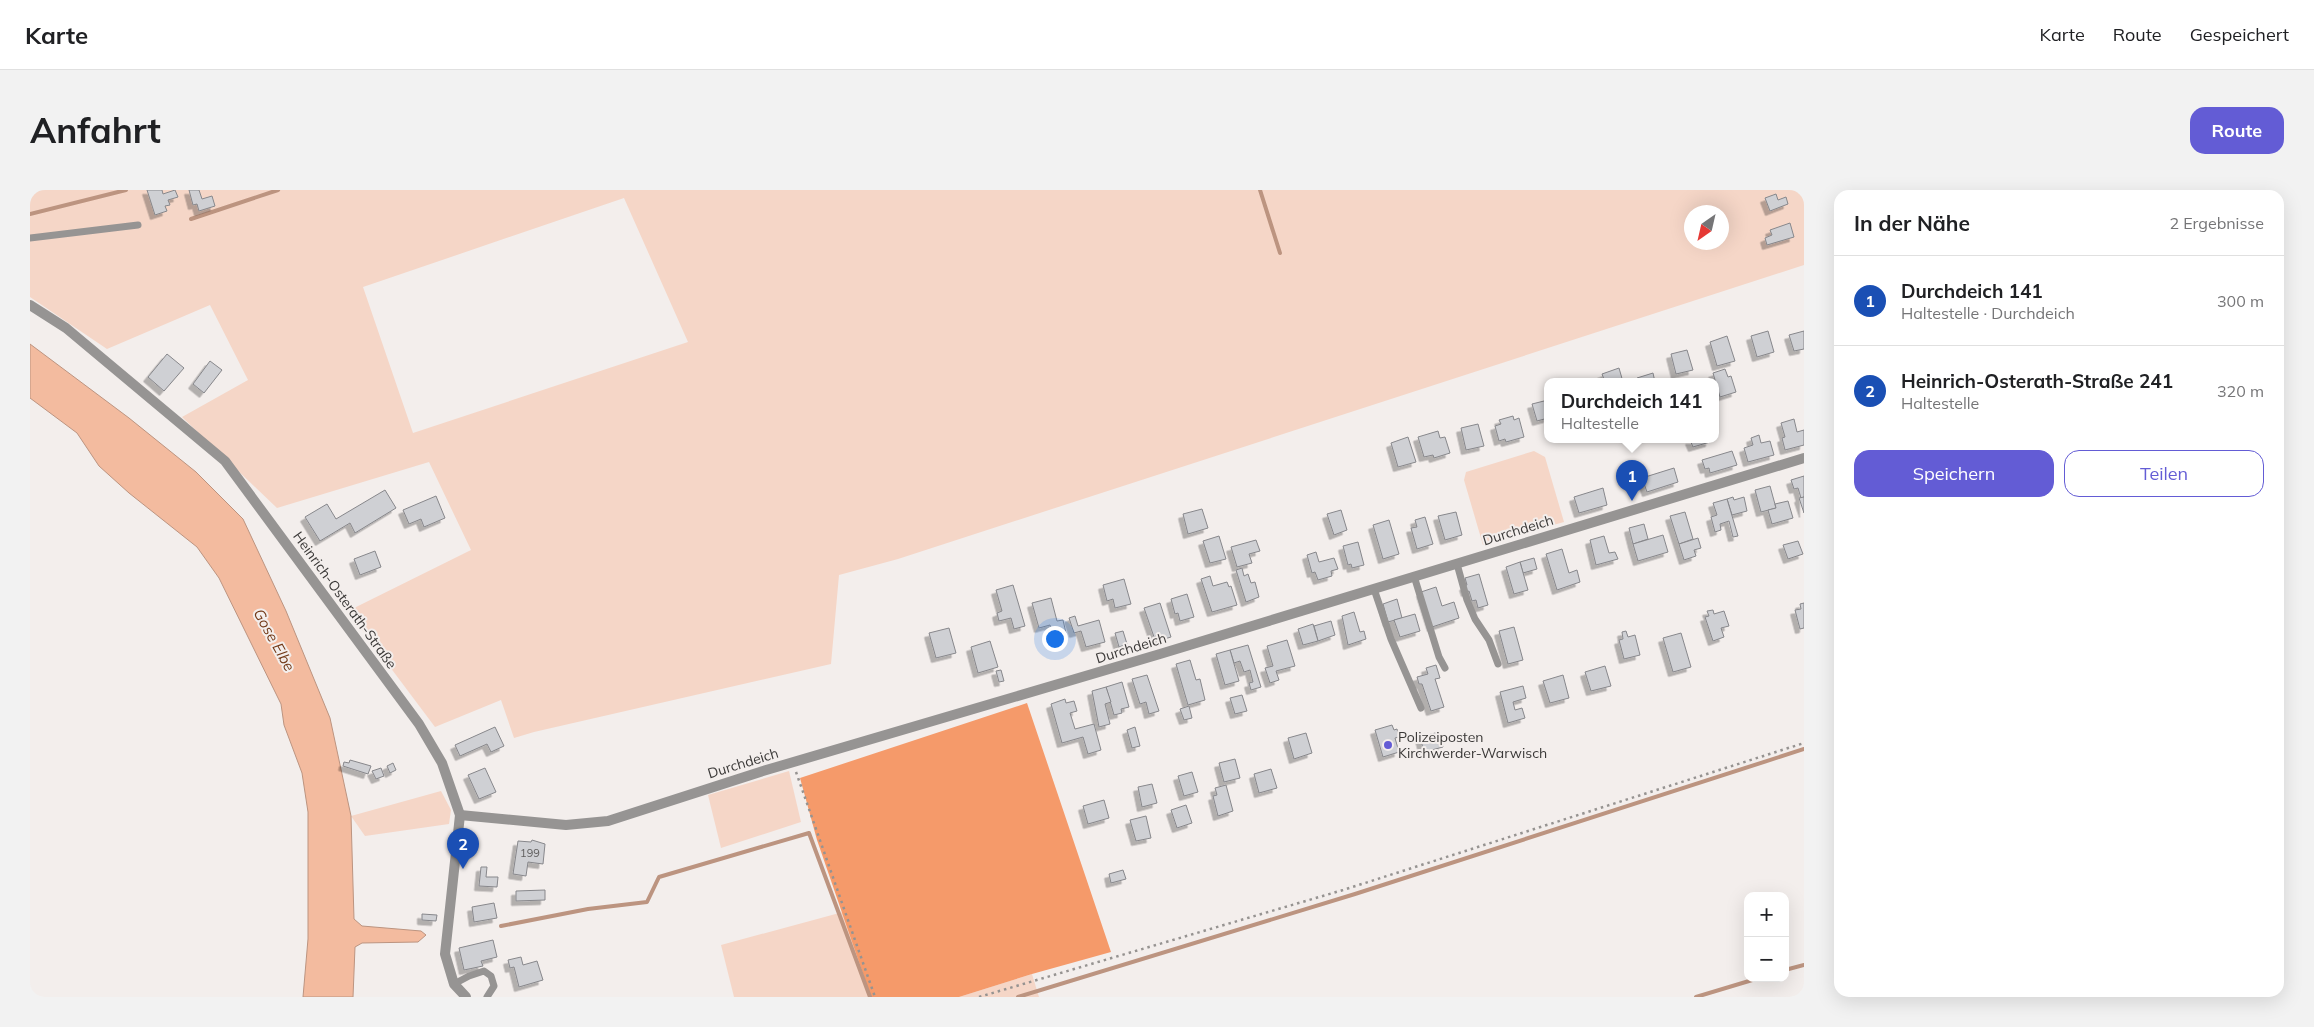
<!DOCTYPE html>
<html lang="de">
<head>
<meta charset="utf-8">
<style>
  :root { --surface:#fff; --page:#f2f2f2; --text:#202124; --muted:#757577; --line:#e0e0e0; --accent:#635cd5 }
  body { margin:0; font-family:Mulish,sans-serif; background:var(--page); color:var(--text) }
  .controls { position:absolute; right:15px; bottom:15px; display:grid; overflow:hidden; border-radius:10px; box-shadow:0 5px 20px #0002 }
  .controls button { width:45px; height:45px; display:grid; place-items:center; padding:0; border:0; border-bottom:1px solid var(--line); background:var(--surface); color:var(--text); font:25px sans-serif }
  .compass { position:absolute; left:1654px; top:15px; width:45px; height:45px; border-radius:50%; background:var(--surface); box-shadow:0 5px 20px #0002; rotate:214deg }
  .you { position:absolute; left:1024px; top:448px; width:18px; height:18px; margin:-12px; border:4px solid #fff; border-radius:50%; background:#1a73e8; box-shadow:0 0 0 8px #1a73e833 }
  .badge { display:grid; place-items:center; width:32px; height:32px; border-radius:50%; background:var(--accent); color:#fff; font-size:16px; font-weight:700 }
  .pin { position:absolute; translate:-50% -41px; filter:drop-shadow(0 1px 2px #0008) }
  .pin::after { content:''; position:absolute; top:26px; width:18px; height:15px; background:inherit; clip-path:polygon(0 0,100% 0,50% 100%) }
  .popup { position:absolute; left:1514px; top:188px; width:175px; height:65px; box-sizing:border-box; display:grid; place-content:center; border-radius:10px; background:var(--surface); filter:drop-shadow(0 1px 4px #0005); font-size:16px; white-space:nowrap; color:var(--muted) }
  .popup b { font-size:19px; color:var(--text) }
  .popup::after { content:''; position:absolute; left:50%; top:100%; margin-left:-10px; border:10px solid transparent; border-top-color:var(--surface) }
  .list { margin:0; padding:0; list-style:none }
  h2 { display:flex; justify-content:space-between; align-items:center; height:65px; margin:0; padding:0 20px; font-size:21px }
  h2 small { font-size:16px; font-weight:400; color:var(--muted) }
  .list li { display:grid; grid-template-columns:32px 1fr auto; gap:15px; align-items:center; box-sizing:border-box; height:90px; padding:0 20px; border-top:1px solid var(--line) }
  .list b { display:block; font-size:19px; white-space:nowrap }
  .list p { margin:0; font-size:16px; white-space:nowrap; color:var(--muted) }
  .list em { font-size:16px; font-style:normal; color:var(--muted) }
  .actions { display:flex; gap:10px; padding:15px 20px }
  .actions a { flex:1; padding:11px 0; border:1px solid var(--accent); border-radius:15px; text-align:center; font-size:18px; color:var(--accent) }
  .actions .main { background:var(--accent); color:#fff }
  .map { position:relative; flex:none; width:1774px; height:807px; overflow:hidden; border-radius:15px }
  header { display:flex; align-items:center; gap:30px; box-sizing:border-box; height:70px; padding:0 25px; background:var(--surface); border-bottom:1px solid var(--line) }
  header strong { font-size:24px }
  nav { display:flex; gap:28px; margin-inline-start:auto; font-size:18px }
  .intro { display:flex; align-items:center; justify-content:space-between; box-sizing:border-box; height:120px; padding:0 30px }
  h1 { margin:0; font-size:35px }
  .button { padding:12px 22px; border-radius:15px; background:var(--accent); color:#fff; font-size:18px; font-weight:700 }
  main { display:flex; gap:30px; padding:0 30px }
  aside { flex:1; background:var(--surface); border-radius:15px; box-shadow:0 5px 20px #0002 }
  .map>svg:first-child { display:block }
  .green { fill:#f5d6c7; fill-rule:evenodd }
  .forest { fill:#f59a6a }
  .water { fill:#f3bb9f; stroke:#bc9480 }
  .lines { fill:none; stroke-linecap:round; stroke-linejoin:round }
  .stream { stroke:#bc9480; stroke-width:4 }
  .building { fill:#cfd0d4; stroke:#87878b; filter:url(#shadow) }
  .path { stroke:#969391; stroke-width:2.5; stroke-dasharray:2.5 4; stroke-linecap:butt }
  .service { stroke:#969493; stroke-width:7 }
  .tertiary { stroke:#969493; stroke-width:10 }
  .poi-dot { fill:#635cd5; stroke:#f3eeec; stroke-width:2 }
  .labels { text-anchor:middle; stroke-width:4; stroke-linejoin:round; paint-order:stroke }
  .number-label { font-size:11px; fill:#5f5e5e }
  .street-label { font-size:14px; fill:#3a3837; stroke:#f3eeec }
  .poi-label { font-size:14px; fill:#3a3837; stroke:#f3eeec; text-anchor:start }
  .water-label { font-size:15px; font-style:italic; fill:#713715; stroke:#f3eeec }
</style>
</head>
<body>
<header>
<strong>Karte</strong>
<nav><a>Karte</a><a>Route</a><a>Gespeichert</a></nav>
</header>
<div class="intro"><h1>Anfahrt</h1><a class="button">Route</a></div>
<main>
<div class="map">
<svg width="1774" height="807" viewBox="0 0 1774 807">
  <defs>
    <filter id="shadow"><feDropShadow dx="-4.5" dy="4.5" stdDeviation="0" flood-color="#0004"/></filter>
  </defs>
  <rect width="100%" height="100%" fill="#f3eeec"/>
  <g class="green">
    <path d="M0 0H1774V75L868 369 809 385 801 474 504 542 484 548 471 510 405 537 318 421 441 360 399 272 247 318 152 227 218 190 180 115 77 159 0 107ZM594 8 658 152 383 243 333 97ZM1662 22H1692V52H1662Z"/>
    <path d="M1504 261 1515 267 1534 332 1453 355 1434 290 1436 282Z"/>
    <path d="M759 581 771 632 691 658 678 605Z"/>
    <path d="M411 601 421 620 419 634 335 646 321 626Z"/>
    <path d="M813 722 841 807H704L691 755Z"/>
    <path d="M1002 784 1009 807H929Z"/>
  </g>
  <path class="forest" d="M997 513 1081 762 1002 784 929 807H841L787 650 770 588Z"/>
  <path class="water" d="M0 154 99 228 166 282 213 329 256 421 300 528 321 626 324 729 332 736 391 741 396 745 388 752 332 753 325 757 323 807H273L278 749V622L272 583 254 535 251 514 189 388 167 357 99 303 69 276 47 243 0 208Z"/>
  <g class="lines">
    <g class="stream">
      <path d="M1230 0 1250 63"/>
      <path d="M0 24 96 0"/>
      <path d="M161 29 248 0"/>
      <path d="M471 736 558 719 617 712 629 687 779 643 840 807"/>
      <path d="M1755 780 1774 775"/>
      <path d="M988 807 1325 704 1774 559"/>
      <path d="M1666 807 1729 788"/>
    </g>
  </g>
  <g class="building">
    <path d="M117 0H132L133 4 145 0 148 7 138 10 140 15 135 16 137 21 125 25Z"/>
    <path d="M159 0H169L172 9 182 6 185 16 169 21 167 14 163 15Z"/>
    <path d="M1746 4 1748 10 1756 7 1758 14 1740 21 1735 8Z"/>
    <path d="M1760 33 1764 47 1737 55 1735 48 1742 45 1740 40Z"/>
    <path d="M1738 141 1744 162 1727 167 1721 146Z"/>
    <path d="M1774 141V159L1764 161 1759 145Z"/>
    <path d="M1697 146 1705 171 1687 176 1680 152Z"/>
    <path d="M1657 160 1663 180 1646 184 1641 164Z"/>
    <path d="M137 164 154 178 134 201 118 187Z"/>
    <path d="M180 171 192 180 174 203 163 194Z"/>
    <path d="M1589 178 1593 192H1575L1572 184Z"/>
    <path d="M1695 179 1698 187 1701 186 1706 202 1690 207 1683 183Z"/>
    <path d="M1623 183 1625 192H1608L1607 188Z"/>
    <path d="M1518 210V228L1507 231 1502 214Z"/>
    <path d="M1483 226 1484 230 1489 228 1494 247 1476 252 1475 249 1469 251 1465 236 1471 234 1469 230Z"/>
    <path d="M1764 229 1767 242 1774 240V255L1755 260 1752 248 1755 247 1751 233Z"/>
    <path d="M1448 234 1454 256 1436 260 1431 238Z"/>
    <path d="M1408 241 1410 248 1415 247 1420 263 1404 268 1403 265 1394 267 1388 247Z"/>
    <path d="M1729 245 1731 253 1740 251 1744 265 1718 272 1714 258 1723 255 1721 248Z"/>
    <path d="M1378 247 1386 272 1368 277 1361 253Z"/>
    <path d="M1660 250H1680V252L1663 257Z"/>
    <path d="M1702 261 1707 275 1680 283 1679 278 1675 279 1672 270Z"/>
    <path d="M1644 278 1648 292 1617 302 1612 288Z"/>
    <path d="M1774 286V307L1771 308 1768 298 1764 299 1761 290Z"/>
    <path d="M1740 296 1746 318 1731 322 1725 300Z"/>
    <path d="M1573 298 1577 315 1549 323 1544 307Z"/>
    <path d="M355 300 366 318 325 343 320 333 290 351 275 327 297 314 306 329Z"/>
    <path d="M406 306 415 328 394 337 391 329 379 334 373 320Z"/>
    <path d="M1703 307 1704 310 1714 307 1717 321 1702 325 1697 309Z"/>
    <path d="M1774 307V323L1769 308Z"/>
    <path d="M1697 309 1708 346 1703 347 1699 331 1690 334 1691 340 1685 342 1681 327 1687 325 1683 313Z"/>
    <path d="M1758 311 1763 328 1742 334 1738 320 1746 318 1745 314Z"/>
    <path d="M1172 319 1178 338 1158 344 1153 324Z"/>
    <path d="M1311 320 1317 340 1304 345 1297 324Z"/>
    <path d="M1426 322 1432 345 1415 350 1408 326Z"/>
    <path d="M1655 322 1663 349 1649 354 1640 326Z"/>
    <path d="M1395 327 1403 354 1387 359 1381 338 1387 337 1385 330Z"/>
    <path d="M1359 330 1369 364 1353 369 1343 335Z"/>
    <path d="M1614 334 1618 349 1603 354 1599 338Z"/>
    <path d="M1633 345 1638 362 1608 371 1603 354Z"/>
    <path d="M1189 346 1196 369 1180 373 1173 351Z"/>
    <path d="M1574 346 1579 363 1585 362 1588 369 1566 375 1560 350Z"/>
    <path d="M1668 348 1671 358 1664 360 1666 366 1654 370 1649 354Z"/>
    <path d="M1226 350 1230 361 1219 364 1222 373 1207 377 1201 357Z"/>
    <path d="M1768 351 1773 364 1758 369 1753 355Z"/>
    <path d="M1328 352 1334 375 1322 378 1321 374 1318 375 1313 356Z"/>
    <path d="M1532 359 1539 383 1547 380 1550 392 1527 400 1516 364Z"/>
    <path d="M345 361 351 377 330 385 324 369Z"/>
    <path d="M1286 362 1289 372 1304 368 1308 379 1301 381 1302 386 1288 390 1285 382 1282 383 1277 365Z"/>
    <path d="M1504 368 1507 379 1493 383 1490 372Z"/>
    <path d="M1490 372 1498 400 1484 404 1476 377Z"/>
    <path d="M1212 378 1214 386 1218 384 1221 393 1225 392 1229 407 1216 412 1206 380Z"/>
    <path d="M1449 384 1458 415 1448 418 1446 410 1442 411 1439 401 1436 402 1434 396 1437 395 1435 388Z"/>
    <path d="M1180 386 1183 396 1197 392 1199 397 1201 396 1207 415 1182 422 1171 389Z"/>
    <path d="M1094 389 1101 414 1085 418 1083 409 1077 411 1073 395Z"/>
    <path d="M983 395 995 436 984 439 981 428 969 431 967 423 972 421 966 400Z"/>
    <path d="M1406 397 1412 416 1424 412 1429 428 1402 437 1391 402Z"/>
    <path d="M1157 404 1164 427 1150 431 1148 423 1145 424 1141 409Z"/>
    <path d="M1021 408 1027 431 1033 430 1036 443 1023 446 1020 435 1009 438 1002 413Z"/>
    <path d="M1367 409 1372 428 1358 432 1353 414Z"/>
    <path d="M1130 413 1141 447 1128 451 1126 446 1124 447 1114 418Z"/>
    <path d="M1774 413V438L1770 439 1765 420 1771 419 1770 414Z"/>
    <path d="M1683 420 1684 424 1694 421 1699 436 1691 438 1694 447 1683 451 1675 427 1679 426 1677 421Z"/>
    <path d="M1324 422 1330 442 1334 441 1336 449 1318 455 1312 426Z"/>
    <path d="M1385 424 1390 441 1370 447 1364 430Z"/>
    <path d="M1045 426 1048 436 1069 430 1075 452 1056 457 1051 441 1044 443 1039 428Z"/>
    <path d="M1301 431 1305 445 1288 451 1284 436Z"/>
    <path d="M1283 434 1288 451 1273 455 1268 439Z"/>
    <path d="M1484 437 1493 470 1478 474 1469 441Z"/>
    <path d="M919 438 926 463 906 468 899 443Z"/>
    <path d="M1093 441 1097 454 1089 457 1085 443Z"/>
    <path d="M1596 441 1598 447 1605 445 1610 465 1594 469 1589 450 1593 449 1592 442Z"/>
    <path d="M1651 443 1661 477 1643 482 1633 448Z"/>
    <path d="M1257 450 1265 476 1246 481 1249 490 1240 493 1235 478 1243 476 1237 456Z"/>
    <path d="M960 451 968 477 948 483 941 457Z"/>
    <path d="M1218 455 1231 497 1221 500 1219 493 1223 492 1220 480 1214 482 1210 471 1204 473 1200 460Z"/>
    <path d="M1200 460 1209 491 1195 495 1186 464Z"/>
    <path d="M1160 470 1166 490 1170 489 1175 510 1158 515 1146 474Z"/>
    <path d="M1406 475 1410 488 1405 489 1414 517 1401 521 1392 494H1389L1387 487 1398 484 1396 478Z"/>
    <path d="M1575 476 1581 496 1561 501 1555 482Z"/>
    <path d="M971 480 974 491 969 492 966 481Z"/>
    <path d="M1117 485 1129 521 1119 524 1116 512 1110 514 1102 489Z"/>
    <path d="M1533 485 1539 508 1520 513 1513 491Z"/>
    <path d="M1092 492 1099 517 1091 519 1092 523 1084 525 1076 497Z"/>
    <path d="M1493 496 1496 508 1483 512 1485 520 1492 518 1495 528 1478 533 1470 502Z"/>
    <path d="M1076 497 1081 512 1075 514 1080 534 1069 537 1062 501Z"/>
    <path d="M1212 505 1217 521 1205 524 1200 508Z"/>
    <path d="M1035 509 1036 513 1044 511 1047 521 1040 523 1045 539 1064 534 1071 560 1058 564 1053 547 1032 553 1021 514Z"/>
    <path d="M1159 516 1162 528 1154 530 1150 519Z"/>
    <path d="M1362 535 1364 540 1367 539 1369 547 1365 548 1369 562 1353 567 1345 540Z"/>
    <path d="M465 537 474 556 461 562 457 554 430 566 425 555Z"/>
    <path d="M1105 537 1110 556 1102 558 1097 540Z"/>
    <path d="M1409 542 1413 557 1394 562 1390 547Z"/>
    <path d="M1276 543 1282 563 1264 569 1258 548Z"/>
    <path d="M1205 569 1210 588 1194 592 1189 573Z"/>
    <path d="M320 570 341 576 338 584 313 576 314 572 319 573Z"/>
    <path d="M363 573 366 580 360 583 357 576Z"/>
    <path d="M351 578 354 586 346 589 342 581Z"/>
    <path d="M455 578 466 602 449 609 438 585Z"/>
    <path d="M1241 579 1247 598 1229 603 1224 584Z"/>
    <path d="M1162 582 1168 602 1154 606 1148 586Z"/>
    <path d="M1122 594 1127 613 1112 617 1108 597Z"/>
    <path d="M1196 595 1203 621 1188 626 1183 606 1187 605 1185 598Z"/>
    <path d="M1074 610 1079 628 1058 634 1053 616Z"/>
    <path d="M1156 615 1162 633 1147 638 1141 620Z"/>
    <path d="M1116 626 1121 648 1106 651 1100 630Z"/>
    <path d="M502 650 515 654 513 674 498 672 496 686 483 684 488 651 501 652Z"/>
    <path d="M451 677H457L456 687H468L467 697 449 696Z"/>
    <path d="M1093 680 1096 689 1081 693 1079 684Z"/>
    <path d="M515 700V710L486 711V701Z"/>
    <path d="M464 713 467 728 444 732 442 717Z"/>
    <path d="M392 724 407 725 406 731 392 730Z"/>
    <path d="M463 750 467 767 451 771 453 776 434 780 429 758Z"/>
    <path d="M491 767 493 775 507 771 513 790 489 797 484 777 480 778 478 770Z"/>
  </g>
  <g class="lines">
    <g class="path">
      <path d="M766 582 845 807"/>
      <path d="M949 807 1313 700 1774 553"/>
    </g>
    <g class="service">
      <path d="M0 48 108 35"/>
      <path d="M1427 374 1437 410 1445 429 1459 450 1468 474"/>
      <path d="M1384 386 1409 467 1415 478"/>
      <path d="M1344 399 1361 449 1391 518"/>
      <path d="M424 794 439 786 454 781 461 786 464 796 457 807"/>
    </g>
    <g class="tertiary">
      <path d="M0 115 36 138 195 271 389 534 412 573 430 625 415 764 424 794 436 807"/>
      <path d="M430 625 536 635 578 631 733 581 1130 464 1774 268"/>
    </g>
  </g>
  <circle class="poi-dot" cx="1358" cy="555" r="5"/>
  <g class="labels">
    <g class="number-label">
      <text x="500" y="667">199</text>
    </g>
    <g class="street-label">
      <text transform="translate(1488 340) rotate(-17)" y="5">Durchdeich</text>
      <text transform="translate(315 410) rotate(54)" y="5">Heinrich-Osterath-Straße</text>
      <text transform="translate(1101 458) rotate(-17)" y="5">Durchdeich</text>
      <text transform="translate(713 573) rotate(-17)" y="5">Durchdeich</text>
    </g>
    <g class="poi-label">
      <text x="1368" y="552">Polizeiposten<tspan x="1368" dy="16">Kirchwerder-Warwisch</tspan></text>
    </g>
    <g class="water-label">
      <text transform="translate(244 450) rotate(61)" y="5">Gose Elbe</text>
    </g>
  </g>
</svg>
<div class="controls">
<button>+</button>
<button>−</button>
</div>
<svg class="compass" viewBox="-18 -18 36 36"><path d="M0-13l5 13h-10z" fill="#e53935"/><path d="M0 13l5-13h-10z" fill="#757577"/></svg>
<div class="you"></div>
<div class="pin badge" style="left:1602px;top:311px;background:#1a4fb4">1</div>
<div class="popup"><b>Durchdeich 141</b>Haltestelle</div>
<div class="pin badge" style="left:433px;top:679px;background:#1a4fb4">2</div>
</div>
<aside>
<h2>In der Nähe<small>2 Ergebnisse</small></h2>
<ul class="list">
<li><span class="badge" style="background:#1a4fb4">1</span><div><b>Durchdeich 141</b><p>Haltestelle · Durchdeich</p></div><em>300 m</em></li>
<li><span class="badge" style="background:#1a4fb4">2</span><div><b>Heinrich-Osterath-Straße 241</b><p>Haltestelle</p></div><em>320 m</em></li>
</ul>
<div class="actions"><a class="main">Speichern</a><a>Teilen</a></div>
</aside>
</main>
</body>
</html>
